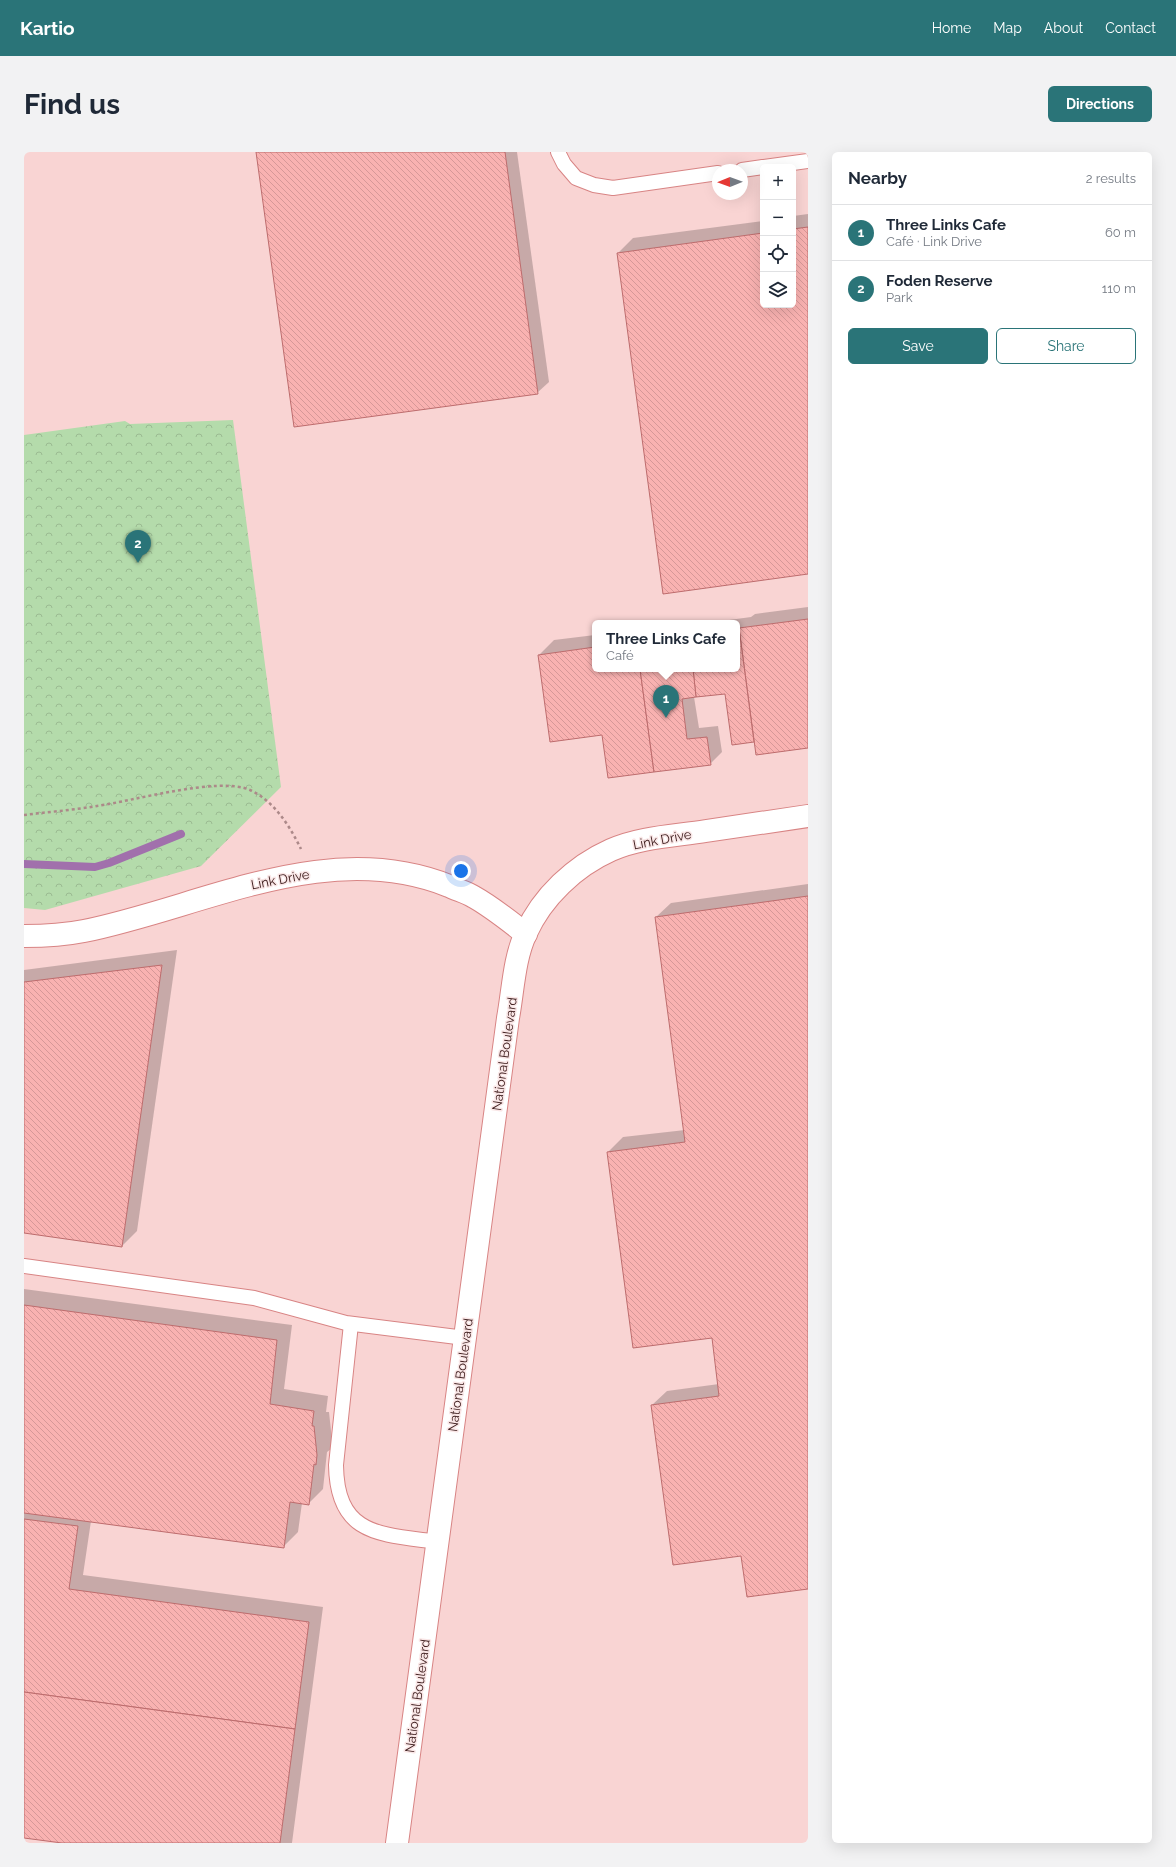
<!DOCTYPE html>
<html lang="en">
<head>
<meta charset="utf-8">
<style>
  :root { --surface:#fff; --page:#f2f2f3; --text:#1f2937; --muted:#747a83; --line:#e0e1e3; --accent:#2a7478 }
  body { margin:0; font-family:Raleway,sans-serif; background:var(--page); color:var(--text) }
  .controls { position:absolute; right:12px; top:12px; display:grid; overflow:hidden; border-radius:6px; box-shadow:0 4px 16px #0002 }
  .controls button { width:36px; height:36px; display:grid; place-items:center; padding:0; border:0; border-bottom:1px solid var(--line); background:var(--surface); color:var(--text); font:20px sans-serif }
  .compass { position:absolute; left:688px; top:12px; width:36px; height:36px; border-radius:50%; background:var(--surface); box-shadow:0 4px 16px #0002; rotate:269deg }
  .you { position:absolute; left:437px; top:719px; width:14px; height:14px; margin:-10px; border:3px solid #fff; border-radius:50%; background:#1a73e8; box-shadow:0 0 0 6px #1a73e833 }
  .badge { display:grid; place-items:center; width:26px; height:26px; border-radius:50%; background:var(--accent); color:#fff; font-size:13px; font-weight:700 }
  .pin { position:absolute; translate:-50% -33px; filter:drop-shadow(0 1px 2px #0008) }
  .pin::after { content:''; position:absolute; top:21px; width:14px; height:12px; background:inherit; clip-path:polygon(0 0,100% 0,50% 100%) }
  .popup { position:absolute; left:568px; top:468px; width:148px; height:52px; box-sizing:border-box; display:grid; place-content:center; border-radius:6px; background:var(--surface); filter:drop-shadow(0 1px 3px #0005); font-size:13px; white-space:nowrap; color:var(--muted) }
  .popup b { font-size:15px; color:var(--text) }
  .popup::after { content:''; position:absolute; left:50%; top:100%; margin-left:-8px; border:8px solid transparent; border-top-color:var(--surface) }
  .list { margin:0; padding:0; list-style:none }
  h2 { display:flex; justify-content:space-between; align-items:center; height:52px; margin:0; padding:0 16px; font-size:17px }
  h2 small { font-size:13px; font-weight:400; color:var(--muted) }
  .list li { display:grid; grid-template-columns:26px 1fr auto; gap:12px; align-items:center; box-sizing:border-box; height:56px; padding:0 16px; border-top:1px solid var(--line) }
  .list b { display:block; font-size:15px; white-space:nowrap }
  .list p { margin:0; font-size:13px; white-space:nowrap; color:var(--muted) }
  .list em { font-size:13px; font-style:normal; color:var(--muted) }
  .actions { display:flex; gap:8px; padding:12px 16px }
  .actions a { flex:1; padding:9px 0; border:1px solid var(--accent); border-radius:6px; text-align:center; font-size:14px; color:var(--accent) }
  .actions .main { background:var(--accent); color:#fff }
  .icon { flex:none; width:22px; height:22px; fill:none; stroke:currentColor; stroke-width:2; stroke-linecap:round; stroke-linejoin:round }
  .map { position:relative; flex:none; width:784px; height:1691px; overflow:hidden; border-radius:6px }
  header { display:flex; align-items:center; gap:24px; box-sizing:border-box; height:56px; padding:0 20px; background:var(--accent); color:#fff }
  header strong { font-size:19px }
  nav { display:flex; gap:22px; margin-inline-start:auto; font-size:14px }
  .intro { display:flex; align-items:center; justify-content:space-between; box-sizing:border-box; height:96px; padding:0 24px }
  h1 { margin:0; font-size:28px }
  .button { padding:10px 18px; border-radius:6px; background:var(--accent); color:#fff; font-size:14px; font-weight:700 }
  main { display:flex; gap:24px; padding:0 24px }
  aside { flex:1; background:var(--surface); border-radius:6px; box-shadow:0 4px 16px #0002 }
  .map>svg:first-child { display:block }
  .park { fill:url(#park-crowns) }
  .shadow { fill:#0003 }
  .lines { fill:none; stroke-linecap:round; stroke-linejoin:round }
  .stream { stroke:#a170ac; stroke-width:8 }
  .building { fill:url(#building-back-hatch); stroke:#bd6c6d }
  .service-casing { stroke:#d88484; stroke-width:16 }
  .minor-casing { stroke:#d88484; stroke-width:24 }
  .path { stroke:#ac8989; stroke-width:2.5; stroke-dasharray:3 3; stroke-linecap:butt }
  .service { stroke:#fff; stroke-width:14 }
  .minor { stroke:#fff; stroke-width:22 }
  .labels { text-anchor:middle; stroke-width:3; stroke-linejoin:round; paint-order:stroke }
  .street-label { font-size:13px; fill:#371717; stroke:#f9e6e6 }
</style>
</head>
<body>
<header>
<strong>Kartio</strong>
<nav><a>Home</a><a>Map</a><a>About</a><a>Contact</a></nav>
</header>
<div class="intro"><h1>Find us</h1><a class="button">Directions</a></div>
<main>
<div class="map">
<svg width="784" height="1691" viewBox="0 0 784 1691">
  <defs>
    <pattern id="park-crowns" width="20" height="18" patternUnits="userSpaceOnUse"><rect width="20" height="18" fill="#b4dbab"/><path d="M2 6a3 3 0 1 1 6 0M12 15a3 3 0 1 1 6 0" fill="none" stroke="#9bbb92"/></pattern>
    <pattern id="building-back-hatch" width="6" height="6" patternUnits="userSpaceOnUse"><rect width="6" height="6" fill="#f9b2b1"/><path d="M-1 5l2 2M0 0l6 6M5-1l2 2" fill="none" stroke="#d69898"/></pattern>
  </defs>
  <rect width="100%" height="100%" fill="#f9d4d3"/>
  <path class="park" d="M209 268 257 635 177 714 21 758 0 756V283L101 269 106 272Z"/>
  <g class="shadow">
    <path d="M233 0H493L525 230 513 241Z"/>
    <path d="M784 62V421L594 101 609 86 739 69V153H769V64Z"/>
    <path d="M784 455V595L731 587 729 589 702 541 670 545 675 576 694 574 698 600 686 612 579 582 515 503 530 488 571 483V517H713V471H683L727 465 731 462Z"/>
    <path d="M784 732V1436L718 1403 628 1253 643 1239 695 1232 689 1185 584 1000 599 985 661 978 632 765 647 751Z"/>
    <path d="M153 798 113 1079 98 1094 0 1080V818Z"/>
    <path d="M0 1137 268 1173 260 1237 304 1244 302 1260H305L308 1288 307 1297 303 1300 299 1337 284 1352 278 1351 274 1380 259 1395 67 1369 59 1423 299 1455 268 1691H46L0 1685Z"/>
  </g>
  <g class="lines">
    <path class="stream" d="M0 712 71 715 85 711 157 682"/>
  </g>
  <g class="building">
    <path d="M232 0H481L514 242 270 275Z"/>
    <path d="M784 75V422L639 442 593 101 739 81V153H769V77Z"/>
    <path d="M784 467V596L732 603 715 476Z"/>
    <path d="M715 476 730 590 708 593 701 542 672 545 669 517H713V477Z"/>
    <path d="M571 495V517H616L630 620 584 626 578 583 526 590 514 503Z"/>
    <path d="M616 517H669L672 545 658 547 663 587 683 585 687 613 630 620Z"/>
    <path d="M784 744V1437L723 1445 717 1404 649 1413 627 1253 695 1244 688 1186 609 1196 583 1000 661 990 631 765Z"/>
    <path d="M138 813 98 1095 0 1081V830Z"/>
    <path d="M0 1153 253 1188 246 1252 290 1259 288 1274H290L293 1303 292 1313 290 1312 285 1353 266 1350 260 1396 0 1361Z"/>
    <path d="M0 1367 54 1374 45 1437 285 1470 271 1577 0 1540Z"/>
    <path d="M0 1540 271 1577 256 1691H38L0 1686Z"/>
  </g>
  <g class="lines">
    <g class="service-casing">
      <g id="service">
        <path d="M534 0 540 12 552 26 570 33 589 36 694 21"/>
        <path d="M740 15 784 9"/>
        <path d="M718 18 739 15"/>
        <path d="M0 1114 230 1146 322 1171 441 1186"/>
        <path d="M327 1172 312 1313C313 1384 356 1382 414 1390"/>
      </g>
    </g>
    <g class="minor-casing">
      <g id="minor">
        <path d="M0 784C20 784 40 783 60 779 179 755 303 685 425 734 433 738 442 740 450 745 468 755 485 769 502 782"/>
        <path d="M373 1691 484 866C489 839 490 806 502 781 518 745 551 714 587 698 616 685 651 684 682 679 716 674 750 669 784 664"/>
      </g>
    </g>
    <path class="path" d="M0 663C24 660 49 658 73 654 109 649 195 624 226 638 251 650 265 673 277 697"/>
    <use href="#service" class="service"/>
    <use href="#minor" class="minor"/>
  </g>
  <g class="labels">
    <g class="street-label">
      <text transform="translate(638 687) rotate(-11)" y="5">Link Drive</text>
      <text transform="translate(256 727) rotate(-11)" y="5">Link Drive</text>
      <text transform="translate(480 902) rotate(-82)" y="5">National Boulevard</text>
      <text transform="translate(436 1223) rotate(-82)" y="5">National Boulevard</text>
      <text transform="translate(393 1544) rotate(-82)" y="5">National Boulevard</text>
    </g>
  </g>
</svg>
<div class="controls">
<button>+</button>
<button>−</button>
<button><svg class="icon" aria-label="locate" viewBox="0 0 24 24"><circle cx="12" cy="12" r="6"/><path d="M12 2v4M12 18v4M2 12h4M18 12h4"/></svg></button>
<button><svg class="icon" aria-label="layers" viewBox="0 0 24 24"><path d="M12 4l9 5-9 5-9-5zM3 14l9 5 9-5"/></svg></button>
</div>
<svg class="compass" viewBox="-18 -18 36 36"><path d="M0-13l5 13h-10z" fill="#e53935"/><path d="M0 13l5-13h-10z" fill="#747a83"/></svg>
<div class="you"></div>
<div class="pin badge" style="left:642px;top:566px">1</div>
<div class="popup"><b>Three Links Cafe</b>Café</div>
<div class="pin badge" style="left:114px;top:411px">2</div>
</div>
<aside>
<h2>Nearby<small>2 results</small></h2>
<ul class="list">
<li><span class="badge">1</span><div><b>Three Links Cafe</b><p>Café · Link Drive</p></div><em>60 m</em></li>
<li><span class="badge">2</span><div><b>Foden Reserve</b><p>Park</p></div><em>110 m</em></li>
</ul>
<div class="actions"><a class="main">Save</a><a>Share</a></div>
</aside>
</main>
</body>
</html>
